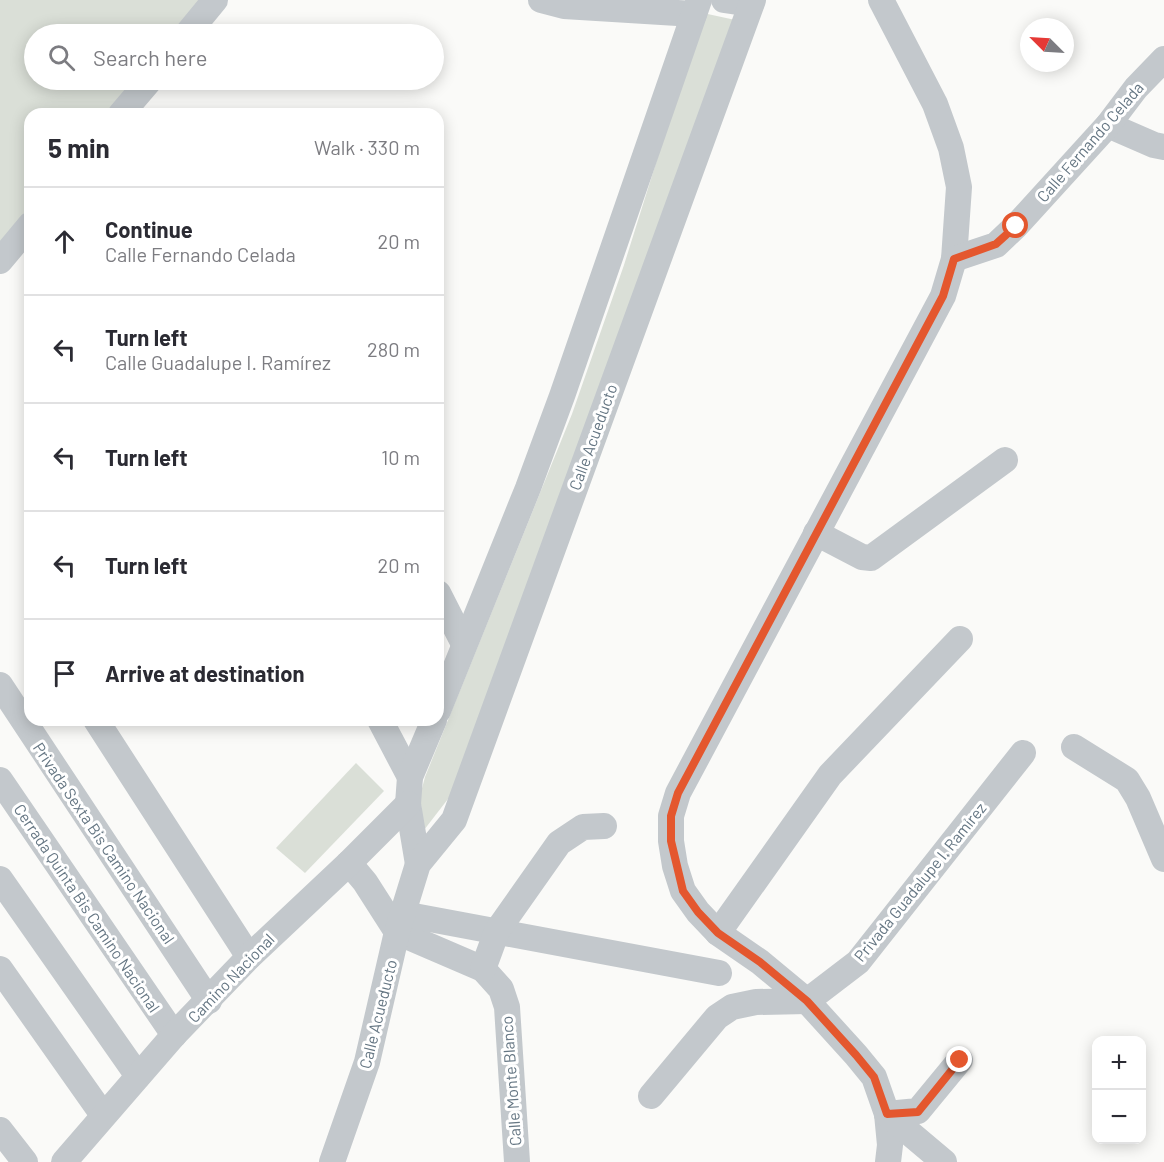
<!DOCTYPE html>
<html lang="en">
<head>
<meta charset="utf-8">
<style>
  :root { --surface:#fff; --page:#f2f2f3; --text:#2b2b33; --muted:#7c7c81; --line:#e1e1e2 }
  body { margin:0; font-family:Barlow,sans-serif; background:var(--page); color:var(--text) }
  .controls { position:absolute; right:18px; bottom:18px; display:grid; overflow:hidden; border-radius:12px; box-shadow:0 3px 15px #0003 }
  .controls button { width:54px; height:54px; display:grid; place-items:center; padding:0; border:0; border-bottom:2px solid var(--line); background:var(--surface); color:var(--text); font:30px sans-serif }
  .compass { position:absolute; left:1020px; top:18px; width:54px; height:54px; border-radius:50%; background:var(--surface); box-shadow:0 3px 15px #0003; rotate:294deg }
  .stop { position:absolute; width:18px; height:18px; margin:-14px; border:4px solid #e4572e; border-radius:50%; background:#fff }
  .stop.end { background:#e4572e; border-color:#fff; box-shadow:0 2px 6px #0008 }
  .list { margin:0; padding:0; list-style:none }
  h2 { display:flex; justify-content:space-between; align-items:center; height:78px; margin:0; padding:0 24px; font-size:26px }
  h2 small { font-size:20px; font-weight:400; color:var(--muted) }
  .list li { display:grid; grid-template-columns:39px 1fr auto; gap:18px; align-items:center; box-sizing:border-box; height:108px; padding:0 24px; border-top:2px solid var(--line) }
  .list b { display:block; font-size:22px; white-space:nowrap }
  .list p { margin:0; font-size:20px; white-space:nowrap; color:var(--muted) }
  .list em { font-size:20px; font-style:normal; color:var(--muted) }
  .icon { flex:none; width:33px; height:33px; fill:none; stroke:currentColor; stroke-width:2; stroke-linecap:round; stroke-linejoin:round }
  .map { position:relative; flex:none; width:1164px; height:1162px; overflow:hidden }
  .search { position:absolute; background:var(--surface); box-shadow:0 3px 15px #0003; left:24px; top:24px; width:420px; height:66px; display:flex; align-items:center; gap:15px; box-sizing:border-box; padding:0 21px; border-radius:33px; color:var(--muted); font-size:22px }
  .panel { position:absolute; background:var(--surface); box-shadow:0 3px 15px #0003; left:24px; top:108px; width:420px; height:618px; border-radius:18px }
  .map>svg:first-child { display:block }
  .green { fill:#dadfd7 }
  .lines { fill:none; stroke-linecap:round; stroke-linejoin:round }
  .minor { stroke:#c3c8cc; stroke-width:26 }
  .route { stroke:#e4572e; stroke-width:8 }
  .labels { text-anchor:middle; stroke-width:6; stroke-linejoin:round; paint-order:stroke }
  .street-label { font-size:16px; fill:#657683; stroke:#fff }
</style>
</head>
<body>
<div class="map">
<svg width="1164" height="1162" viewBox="0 0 1164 1162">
  <rect width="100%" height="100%" fill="#fafaf8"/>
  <g class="green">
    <path d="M0 0H201L173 34H34V80H136L108 114H30V210L0 246Z"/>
    <path d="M703 13 740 21 458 786 424 830 420 796 425 777 572 414 624 265Z"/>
    <path d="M356 763 384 791 305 873 276 848Z"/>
  </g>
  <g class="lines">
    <g class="minor">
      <path d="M541 0 564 6 694 14"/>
      <path d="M724 0 751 4"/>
      <path d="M881 0 935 104 951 148 959 187 954 259 943 296 678 793 671 816V841L675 866 683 891 698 912 718 933 760 962 807 1001 856 1055 874 1077 887 1114 890 1145 888 1162"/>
      <path d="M187 34 215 0"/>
      <path d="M121 114 150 80"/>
      <path d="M1108 125 1154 145 1164 147"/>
      <path d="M954 259 996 245 1016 226 1108 125 1136 88 1164 59"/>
      <path d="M0 261 30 225"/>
      <path d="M816 533 862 557 871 558 1005 460"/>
      <path d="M438 593 464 644"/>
      <path d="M0 685 209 1001"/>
      <path d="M438 711 528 488 562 396 699 0"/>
      <path d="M96 720 249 957"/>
      <path d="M380 720 410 777"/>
      <path d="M1074 747 1127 780 1138 798 1164 859"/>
      <path d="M0 780 174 1035"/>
      <path d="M349 863 365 882 397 932 483 969 501 989 507 1007 517 1162"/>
      <path d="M418 864 408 804 410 777 434 720"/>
      <path d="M0 879 138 1076"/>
      <path d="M403 914 719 973"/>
      <path d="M718 933 830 775 960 639"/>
      <path d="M0 969 103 1115"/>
      <path d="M483 969 497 931 559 843 583 827 604 826"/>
      <path d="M651 1096 717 1017 732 1007 756 1002 807 1001 858 962 1023 753"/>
      <path d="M887 1114 918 1111 960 1060"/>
      <path d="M887 1114 944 1162"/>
      <path d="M0 1130 25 1162"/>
      <path d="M64 1162 174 1035 249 957 349 863 408 804"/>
      <path d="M332 1162 367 1062 397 932 418 864 454 820 753 0"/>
    </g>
  </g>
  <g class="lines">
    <path class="route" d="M960 1060 918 1112 887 1114 874 1077 856 1055 807 1001 760 962 718 933 698 912 683 891 671 841V816L678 793 943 296 954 259 996 244 1016 226"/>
  </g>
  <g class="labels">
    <g class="street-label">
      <text transform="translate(1090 142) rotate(-49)" y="6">Calle Fernando Celada</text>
      <text transform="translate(593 437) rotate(-70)" y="6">Calle Acueducto</text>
      <text transform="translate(104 843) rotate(56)" y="6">Privada Sexta Bis Camino Nacional</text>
      <text transform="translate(920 882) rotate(-51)" y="6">Privada Guadalupe I. Ramírez</text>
      <text transform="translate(87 908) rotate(56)" y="6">Cerrada Quinta Bis Camino Nacional</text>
      <text transform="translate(231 978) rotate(-46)" y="6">Camino Nacional</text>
      <text transform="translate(378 1014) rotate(-76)" y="6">Calle Acueducto</text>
      <text transform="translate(511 1081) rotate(-94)" y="6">Calle Monte Blanco</text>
    </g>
  </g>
</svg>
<div class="controls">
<button>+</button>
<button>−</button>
</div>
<svg class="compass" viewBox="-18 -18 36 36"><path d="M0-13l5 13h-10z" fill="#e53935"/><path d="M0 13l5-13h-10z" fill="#7c7c81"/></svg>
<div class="stop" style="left:1016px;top:226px"></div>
<div class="stop end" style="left:960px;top:1060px"></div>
<div class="search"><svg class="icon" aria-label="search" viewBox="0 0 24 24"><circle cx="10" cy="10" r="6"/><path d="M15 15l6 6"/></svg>Search here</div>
<section class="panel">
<h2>5 min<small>Walk · 330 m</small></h2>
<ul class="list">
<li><svg class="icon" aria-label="ahead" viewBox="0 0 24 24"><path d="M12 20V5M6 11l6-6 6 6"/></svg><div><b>Continue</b><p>Calle Fernando Celada</p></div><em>20 m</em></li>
<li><svg class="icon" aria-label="left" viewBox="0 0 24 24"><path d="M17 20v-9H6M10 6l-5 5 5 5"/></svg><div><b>Turn left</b><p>Calle Guadalupe I. Ramírez</p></div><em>280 m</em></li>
<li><svg class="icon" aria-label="left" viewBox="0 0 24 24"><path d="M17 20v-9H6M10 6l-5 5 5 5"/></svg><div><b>Turn left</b></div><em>10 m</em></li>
<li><svg class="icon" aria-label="left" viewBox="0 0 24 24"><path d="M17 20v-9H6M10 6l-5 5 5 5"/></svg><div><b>Turn left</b></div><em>20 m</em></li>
<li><svg class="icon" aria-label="arrive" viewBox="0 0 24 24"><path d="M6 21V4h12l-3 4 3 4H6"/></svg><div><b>Arrive at destination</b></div></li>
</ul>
</section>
</div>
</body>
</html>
